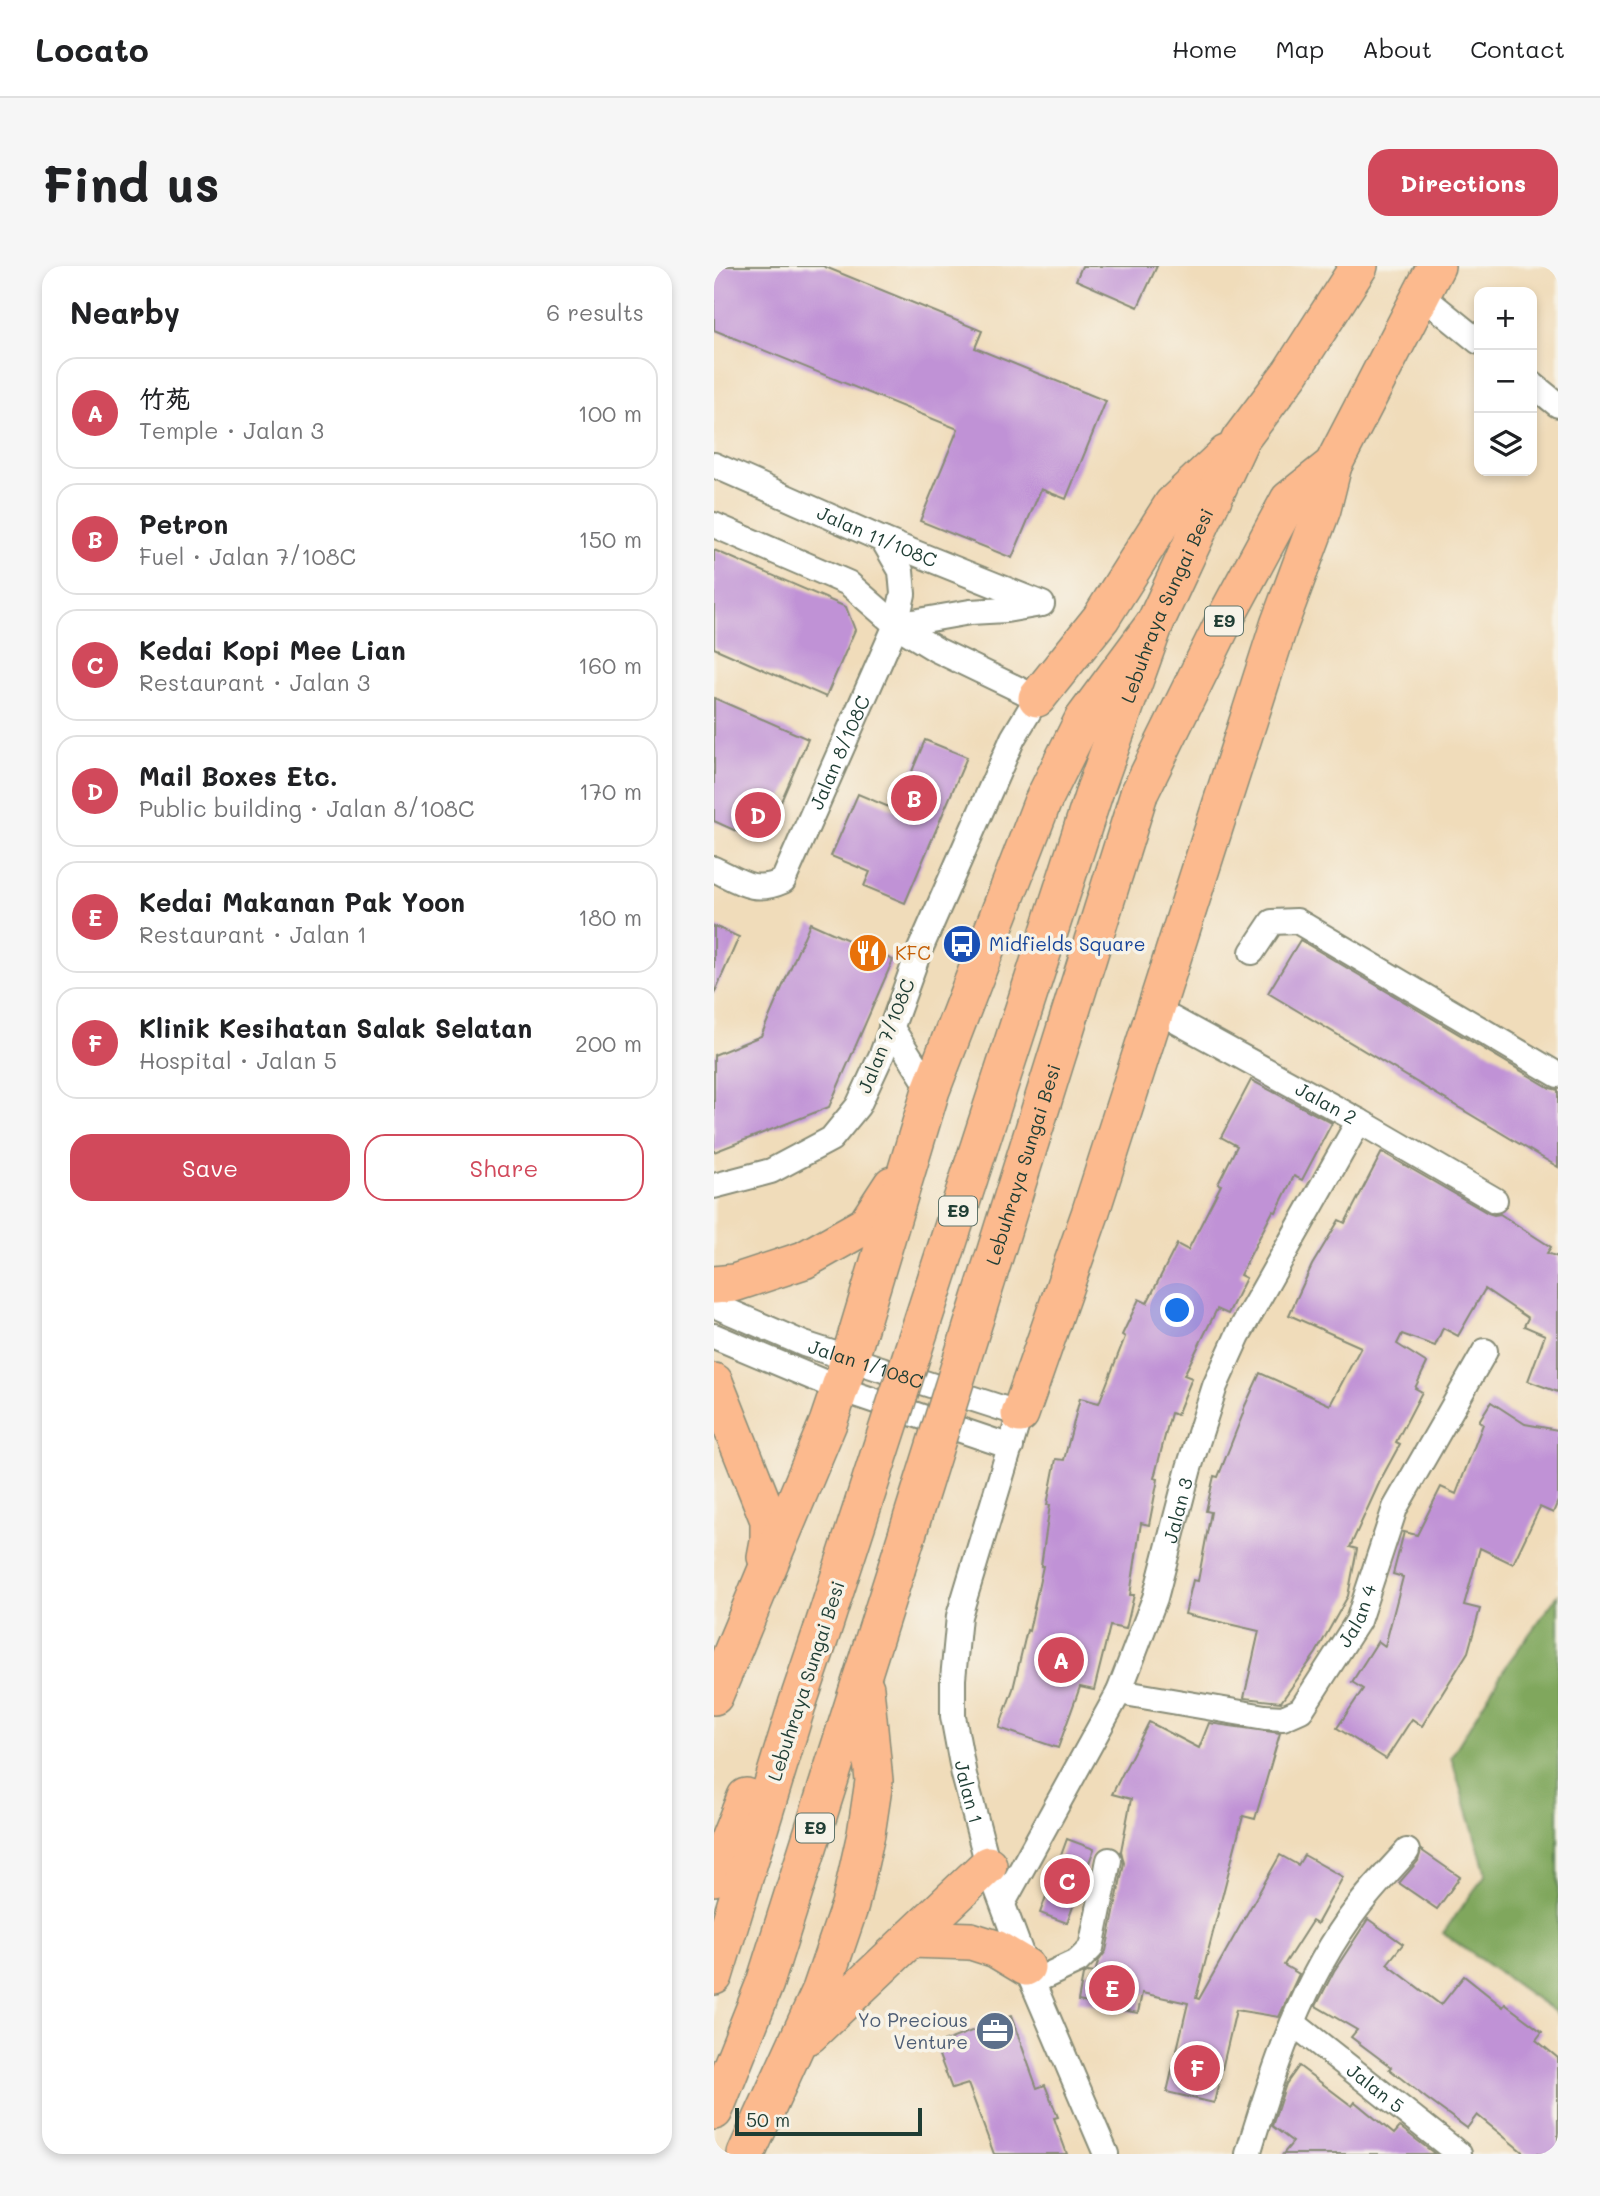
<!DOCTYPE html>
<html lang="en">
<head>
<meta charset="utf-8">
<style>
  :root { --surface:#fff; --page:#f6f6f6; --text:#202124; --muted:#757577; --line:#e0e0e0; --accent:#d1495b }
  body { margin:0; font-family:Mali,"LXGW WenKai TC",sans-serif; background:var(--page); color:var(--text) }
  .controls { position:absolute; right:21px; top:21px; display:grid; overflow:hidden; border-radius:14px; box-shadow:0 4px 10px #0003 }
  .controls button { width:63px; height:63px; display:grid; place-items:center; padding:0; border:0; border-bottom:2px solid var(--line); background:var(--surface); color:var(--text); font:35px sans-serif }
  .scale { position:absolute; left:21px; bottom:18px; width:187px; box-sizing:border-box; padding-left:7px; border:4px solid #1f3d34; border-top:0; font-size:19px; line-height:24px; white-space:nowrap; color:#1f3d34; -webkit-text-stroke:5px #f7f3e8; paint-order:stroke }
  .you { position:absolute; left:464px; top:1045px; width:24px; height:24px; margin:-18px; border:5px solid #fff; border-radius:50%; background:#1a73e8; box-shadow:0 0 0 10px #1a73e833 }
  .badge { display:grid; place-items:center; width:46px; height:46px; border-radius:50%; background:var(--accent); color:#fff; font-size:23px; font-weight:700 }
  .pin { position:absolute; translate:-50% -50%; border:4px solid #fff; box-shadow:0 2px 7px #0006 }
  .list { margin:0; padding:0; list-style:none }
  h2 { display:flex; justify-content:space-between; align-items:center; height:91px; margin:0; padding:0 28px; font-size:30px }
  h2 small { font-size:23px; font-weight:400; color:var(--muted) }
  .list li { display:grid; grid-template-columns:46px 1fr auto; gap:21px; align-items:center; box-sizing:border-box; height:112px; margin:0 14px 14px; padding:0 14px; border:2px solid var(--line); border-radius:21px }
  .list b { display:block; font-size:26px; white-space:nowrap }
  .list p { margin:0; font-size:23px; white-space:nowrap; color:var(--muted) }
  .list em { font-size:23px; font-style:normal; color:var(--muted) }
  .actions { display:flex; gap:14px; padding:21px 28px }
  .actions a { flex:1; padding:16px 0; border:2px solid var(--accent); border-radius:21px; text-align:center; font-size:24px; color:var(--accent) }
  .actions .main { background:var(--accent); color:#fff }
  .icon { flex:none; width:38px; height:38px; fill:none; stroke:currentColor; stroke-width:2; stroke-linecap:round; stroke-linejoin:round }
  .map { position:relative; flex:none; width:844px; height:1888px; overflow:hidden; border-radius:21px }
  header { display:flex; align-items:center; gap:42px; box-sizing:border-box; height:98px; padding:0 35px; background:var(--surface); border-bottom:2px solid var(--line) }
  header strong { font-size:33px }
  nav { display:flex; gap:38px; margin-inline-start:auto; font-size:24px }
  .intro { display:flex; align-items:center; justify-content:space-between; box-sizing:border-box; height:168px; padding:0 42px }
  h1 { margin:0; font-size:49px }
  .button { padding:18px 32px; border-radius:21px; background:var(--accent); color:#fff; font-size:24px; font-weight:700 }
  main { display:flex; gap:42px; padding:0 42px }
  aside { flex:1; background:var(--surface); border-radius:21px; box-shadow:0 4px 10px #0003 }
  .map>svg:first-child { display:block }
  .forest { fill:#80a75d; stroke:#507248; stroke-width:2 }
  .building { fill:#c092d6 }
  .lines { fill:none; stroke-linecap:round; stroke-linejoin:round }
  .minor-casing { stroke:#888c77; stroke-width:28 }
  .highway-casing { stroke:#888c77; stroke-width:40 }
  .minor { stroke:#fff; stroke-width:24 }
  .highway { stroke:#fcba8e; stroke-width:37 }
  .highway-bridge-casing { stroke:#888c77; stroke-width:40; stroke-linecap:butt }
  .highway-bridge { stroke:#fcba8e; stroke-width:37 }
  .labels { text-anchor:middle; stroke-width:7; stroke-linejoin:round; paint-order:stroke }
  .shield { fill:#f7f3e8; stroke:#60746a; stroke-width:2 }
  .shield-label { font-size:18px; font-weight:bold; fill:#1f3d34 }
  .street-label { font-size:19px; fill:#1f3d34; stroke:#f7f3e8 }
  .transit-label { font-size:19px; fill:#164399; stroke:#f7f3e8; text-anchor:start }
  .food-label { font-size:19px; fill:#c56008; stroke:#f7f3e8; text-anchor:start }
  .service-label { font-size:19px; fill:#4e5e75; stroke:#f7f3e8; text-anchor:end }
</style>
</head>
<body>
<header>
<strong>Locato</strong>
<nav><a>Home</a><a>Map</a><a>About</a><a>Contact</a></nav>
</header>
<div class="intro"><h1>Find us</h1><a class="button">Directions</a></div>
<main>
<aside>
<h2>Nearby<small>6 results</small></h2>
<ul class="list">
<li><span class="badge">A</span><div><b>竹苑</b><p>Temple · Jalan 3</p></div><em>100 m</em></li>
<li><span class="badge">B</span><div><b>Petron</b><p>Fuel · Jalan 7/108C</p></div><em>150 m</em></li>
<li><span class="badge">C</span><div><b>Kedai Kopi Mee Lian</b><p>Restaurant · Jalan 3</p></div><em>160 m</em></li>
<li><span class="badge">D</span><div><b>Mail Boxes Etc.</b><p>Public building · Jalan 8/108C</p></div><em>170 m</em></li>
<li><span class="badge">E</span><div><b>Kedai Makanan Pak Yoon</b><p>Restaurant · Jalan 1</p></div><em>180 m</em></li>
<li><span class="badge">F</span><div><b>Klinik Kesihatan Salak Selatan</b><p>Hospital · Jalan 5</p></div><em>200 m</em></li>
</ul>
<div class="actions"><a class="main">Save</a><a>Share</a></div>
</aside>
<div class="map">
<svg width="844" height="1888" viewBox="0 0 844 1888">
  <rect width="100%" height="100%" fill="#f7f3e8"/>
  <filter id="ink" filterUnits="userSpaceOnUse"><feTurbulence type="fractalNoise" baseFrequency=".0143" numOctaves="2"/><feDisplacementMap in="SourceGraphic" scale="14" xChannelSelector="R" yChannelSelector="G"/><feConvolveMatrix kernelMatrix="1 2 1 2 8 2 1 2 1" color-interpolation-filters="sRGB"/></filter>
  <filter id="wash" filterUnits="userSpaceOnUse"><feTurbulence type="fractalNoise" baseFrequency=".00686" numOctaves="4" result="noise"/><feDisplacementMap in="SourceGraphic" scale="28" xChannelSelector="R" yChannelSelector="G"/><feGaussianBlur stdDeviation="1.57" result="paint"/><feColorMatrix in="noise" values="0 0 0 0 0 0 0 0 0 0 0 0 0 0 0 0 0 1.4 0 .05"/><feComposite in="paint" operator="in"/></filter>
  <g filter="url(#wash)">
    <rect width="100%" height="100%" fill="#f0dcba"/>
    <path class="forest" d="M844 1329V1748L729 1667 772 1608 737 1491 794 1397Z"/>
    <g id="blocks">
      <g class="building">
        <path d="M0 0H109L268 65 261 82 392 135 352 233 327 223 298 292 206 255 244 163 0 64Z"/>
        <path d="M368 0H443L424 41 362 14Z"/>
        <path d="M0 284 132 341 141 364 112 431 0 382Z"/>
        <path d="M0 432 94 473 56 561 33 570 0 555Z"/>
        <path d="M211 474 253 491 191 637 150 620 156 606 117 590 144 528 182 544Z"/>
        <path d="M96 657 179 694 115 841 0 886V789L47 770Z"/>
        <path d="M0 660 25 671 0 728Z"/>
        <path d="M586 674 836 822 844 824V901L554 727Z"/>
        <path d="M537 814 618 857 588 914 580 910 562 946 559 945 526 1009 532 1012 514 1048 503 1043 470 1109 478 1112 463 1149 457 1147 440 1212 444 1213 435 1259 427 1257 416 1329H420L412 1363 396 1360 380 1424 366 1421 344 1482 285 1462 299 1423 313 1364 315 1365 329 1300H327L336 1239H333L342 1193 350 1194 366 1132 385 1137 411 1071 408 1069 425 1033 433 1037 463 978 474 984 507 919 504 918 523 880 507 871Z"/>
        <path d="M668 886 774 947 780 949 786 948 837 981 833 987 844 991V1126L814 1115 831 1069 810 1060 814 1052 771 1023 744 1070 729 1062 721 1080 688 1068 683 1078 713 1097 701 1122 708 1126 682 1176 686 1178 667 1213 636 1281 643 1283 634 1330 602 1387 567 1436 530 1432 545 1365 471 1348 479 1314 484 1315 497 1246 492 1245 500 1210 504 1211 530 1145 529 1144 546 1107 616 1139 647 1081 575 1049 598 999 625 954 631 957Z"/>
        <path d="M777 1136 811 1158 844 1164V1235L839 1247 826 1241 799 1298 766 1282 750 1339 766 1343 754 1386 708 1460 698 1453 672 1493 623 1462 649 1423 638 1416 664 1375 671 1380 689 1311 679 1308 690 1266 703 1269 727 1221 742 1228 769 1158 765 1155Z"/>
        <path d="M435 1456 485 1482 495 1457 566 1467 541 1553 529 1550 482 1732 485 1733 566 1589 584 1599 590 1589 629 1611 603 1658 598 1655 570 1699 585 1708 565 1751 522 1744 500 1837 453 1826 474 1737 428 1727 424 1747 364 1735 369 1709 374 1706 381 1707 384 1696 392 1685 410 1597 407 1585 417 1533 398 1528Z"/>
        <path d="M353 1573 380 1583 353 1657 326 1647Z"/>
        <path d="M707 1584 746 1611 723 1643 685 1617 704 1595Z"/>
        <path d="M654 1653 689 1678 673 1698 727 1739 750 1710 789 1741 791 1738 828 1766 822 1774 844 1792V1888H811L763 1849 753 1862 712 1832 675 1803 677 1801 637 1771 643 1764 602 1740 620 1705Z"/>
        <path d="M297 1750 323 1822 331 1819 344 1851 340 1852 353 1888H280L254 1818 238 1823 221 1779Z"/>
        <path d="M585 1800 638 1840 641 1836 680 1868 686 1861 721 1888H569L579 1876 558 1860 572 1818Z"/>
      </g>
    </g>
  </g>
  <g filter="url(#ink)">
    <use href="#blocks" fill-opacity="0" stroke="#888c77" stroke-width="2"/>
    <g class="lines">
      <g class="minor-casing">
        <g id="minor">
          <path d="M706 28 765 76"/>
          <path d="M818 118 844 139"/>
          <path id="s1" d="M0 199 169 274 328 338"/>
          <path d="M0 259 134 317 182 359 223 384 323 432 299 472 204 688 168 788 144 840 117 873 57 905 0 920"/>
          <path d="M182 359 256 346 292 344 327 338"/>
          <path id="s2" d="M0 603C27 616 40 628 69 615L182 359 189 328 187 305 169 274"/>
          <path d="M538 686 558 656 583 655 844 809"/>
          <path id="s3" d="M442 744 645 855 781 934"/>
          <path d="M177 761 217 824"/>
          <path id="s4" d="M0 1039 90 1078 306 1148 245 1350 239 1413V1450L250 1509 274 1599 312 1701 392 1888"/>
          <path d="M0 1070 126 1123 297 1181"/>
          <path id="s5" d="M405 1426 551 1451 569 1452 587 1444 644 1355 681 1242 771 1085"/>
          <path id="s6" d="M289 1637 405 1426 441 1332 475 1202 501 1120 524 1069 645 855"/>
          <path d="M319 1716 364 1695 377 1682 395 1594"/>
          <path id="s7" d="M579 1757 745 1888"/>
          <path d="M534 1888C560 1802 588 1713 644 1641 659 1621 677 1603 693 1585"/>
        </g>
      </g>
      <g class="highway-casing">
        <g id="highway">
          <path d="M323 432 387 352 459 238 512 188"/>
          <path id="s8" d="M381 524 441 357 526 174 577 106 645 0"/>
          <path d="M425 528 512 351 575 234 619 199 722 0"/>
          <path d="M0 1019 20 1017 90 994 152 959 178 919"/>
          <path d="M0 1116 55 1254V1275L52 1291"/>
          <path d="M306 1148 376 948 565 359 608 243 619 199"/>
          <path d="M0 1430 114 1157 136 1092 217 824 328 537 369 454 441 357"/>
          <path d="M0 1611 32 1531"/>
          <path d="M196 1673 257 1675 282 1683 312 1701"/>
          <path d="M0 1710 83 1439 108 1365"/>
          <path d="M95 1769 274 1599"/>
          <path d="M0 1845 51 1717 182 1304"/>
          <path d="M32 1888 107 1724 136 1639 152 1568 160 1515 151 1422"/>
        </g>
      </g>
      <use href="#minor" class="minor"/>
      <use href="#highway" class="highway"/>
      <g class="highway-bridge-casing">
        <g id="highway-bridge">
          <path id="s9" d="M182 1304 425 528"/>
          <path d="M108 1365 381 524"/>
        </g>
      </g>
      <use href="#highway-bridge" class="highway-bridge"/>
    </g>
  </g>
  <defs>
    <g id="bus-disc" transform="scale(2.0125)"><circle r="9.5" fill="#1a4fb4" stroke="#f7f3e8"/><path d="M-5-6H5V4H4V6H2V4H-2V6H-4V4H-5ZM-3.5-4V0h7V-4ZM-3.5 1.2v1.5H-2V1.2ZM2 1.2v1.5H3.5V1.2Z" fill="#fff"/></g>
    <g id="restaurant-disc" transform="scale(2.0125)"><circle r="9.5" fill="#e8710a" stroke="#f7f3e8"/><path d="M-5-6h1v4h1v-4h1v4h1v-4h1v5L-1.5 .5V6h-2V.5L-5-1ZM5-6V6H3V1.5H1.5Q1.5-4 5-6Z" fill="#fff"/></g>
    <g id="office-disc" transform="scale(2.0125)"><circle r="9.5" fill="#5c6f8a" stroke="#f7f3e8"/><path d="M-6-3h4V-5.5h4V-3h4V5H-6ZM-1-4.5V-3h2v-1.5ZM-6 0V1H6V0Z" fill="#fff"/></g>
  </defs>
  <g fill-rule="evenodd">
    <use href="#bus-disc" x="248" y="678"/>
    <use href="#restaurant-disc" x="154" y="687"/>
    <use href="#office-disc" x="281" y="1765"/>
  </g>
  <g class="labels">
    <g class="shield">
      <rect x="491" y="340.5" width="38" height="29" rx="5"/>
      <rect x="225" y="930.5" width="38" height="29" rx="5"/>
      <rect x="82" y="1547.5" width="38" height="29" rx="5"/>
    </g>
    <g class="shield-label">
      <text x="510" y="361">E9</text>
      <text x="244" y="951">E9</text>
      <text x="101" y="1568">E9</text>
    </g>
    <g class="street-label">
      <text dy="7" stroke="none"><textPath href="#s1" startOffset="178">Jalan 11/108C</textPath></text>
      <text dy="7" stroke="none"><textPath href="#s8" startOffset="198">Lebuhraya Sungai Besi</textPath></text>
      <text dy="7" stroke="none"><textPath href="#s2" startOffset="214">Jalan 8/108C</textPath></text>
      <text transform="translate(172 770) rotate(-68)" y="7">Jalan 7/108C</text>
      <text dy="7" stroke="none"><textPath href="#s3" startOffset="194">Jalan 2</textPath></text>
      <text dy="7" stroke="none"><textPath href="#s9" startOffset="425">Lebuhraya Sungai Besi</textPath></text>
      <text dy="7" stroke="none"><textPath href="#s4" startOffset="163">Jalan 1/108C</textPath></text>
      <text dy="7" stroke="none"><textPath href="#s6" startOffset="432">Jalan 3</textPath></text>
      <text dy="7" stroke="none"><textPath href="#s5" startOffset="296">Jalan 4</textPath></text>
      <text transform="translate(92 1415) rotate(-72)" y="7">Lebuhraya Sungai Besi</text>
      <text dy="7" stroke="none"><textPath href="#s4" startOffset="714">Jalan 1</textPath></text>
      <text dy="7" stroke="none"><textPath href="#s7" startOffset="105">Jalan 5</textPath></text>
    </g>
    <g class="transit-label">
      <text x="275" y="685">Midfields Square</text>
    </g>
    <g class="food-label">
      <text x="181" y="694">KFC</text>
    </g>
    <g class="service-label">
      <text x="254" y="1761">Yo Precious<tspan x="254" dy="22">Venture</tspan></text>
    </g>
  </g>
</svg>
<div class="controls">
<button>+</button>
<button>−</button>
<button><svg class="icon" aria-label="layers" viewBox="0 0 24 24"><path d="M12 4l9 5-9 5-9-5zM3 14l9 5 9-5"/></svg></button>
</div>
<div class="scale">50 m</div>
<div class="you"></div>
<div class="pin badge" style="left:347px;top:1394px">A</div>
<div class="pin badge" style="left:200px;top:532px">B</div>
<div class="pin badge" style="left:353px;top:1615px">C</div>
<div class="pin badge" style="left:44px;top:549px">D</div>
<div class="pin badge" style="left:398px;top:1722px">E</div>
<div class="pin badge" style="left:483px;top:1802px">F</div>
</div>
</main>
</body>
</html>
